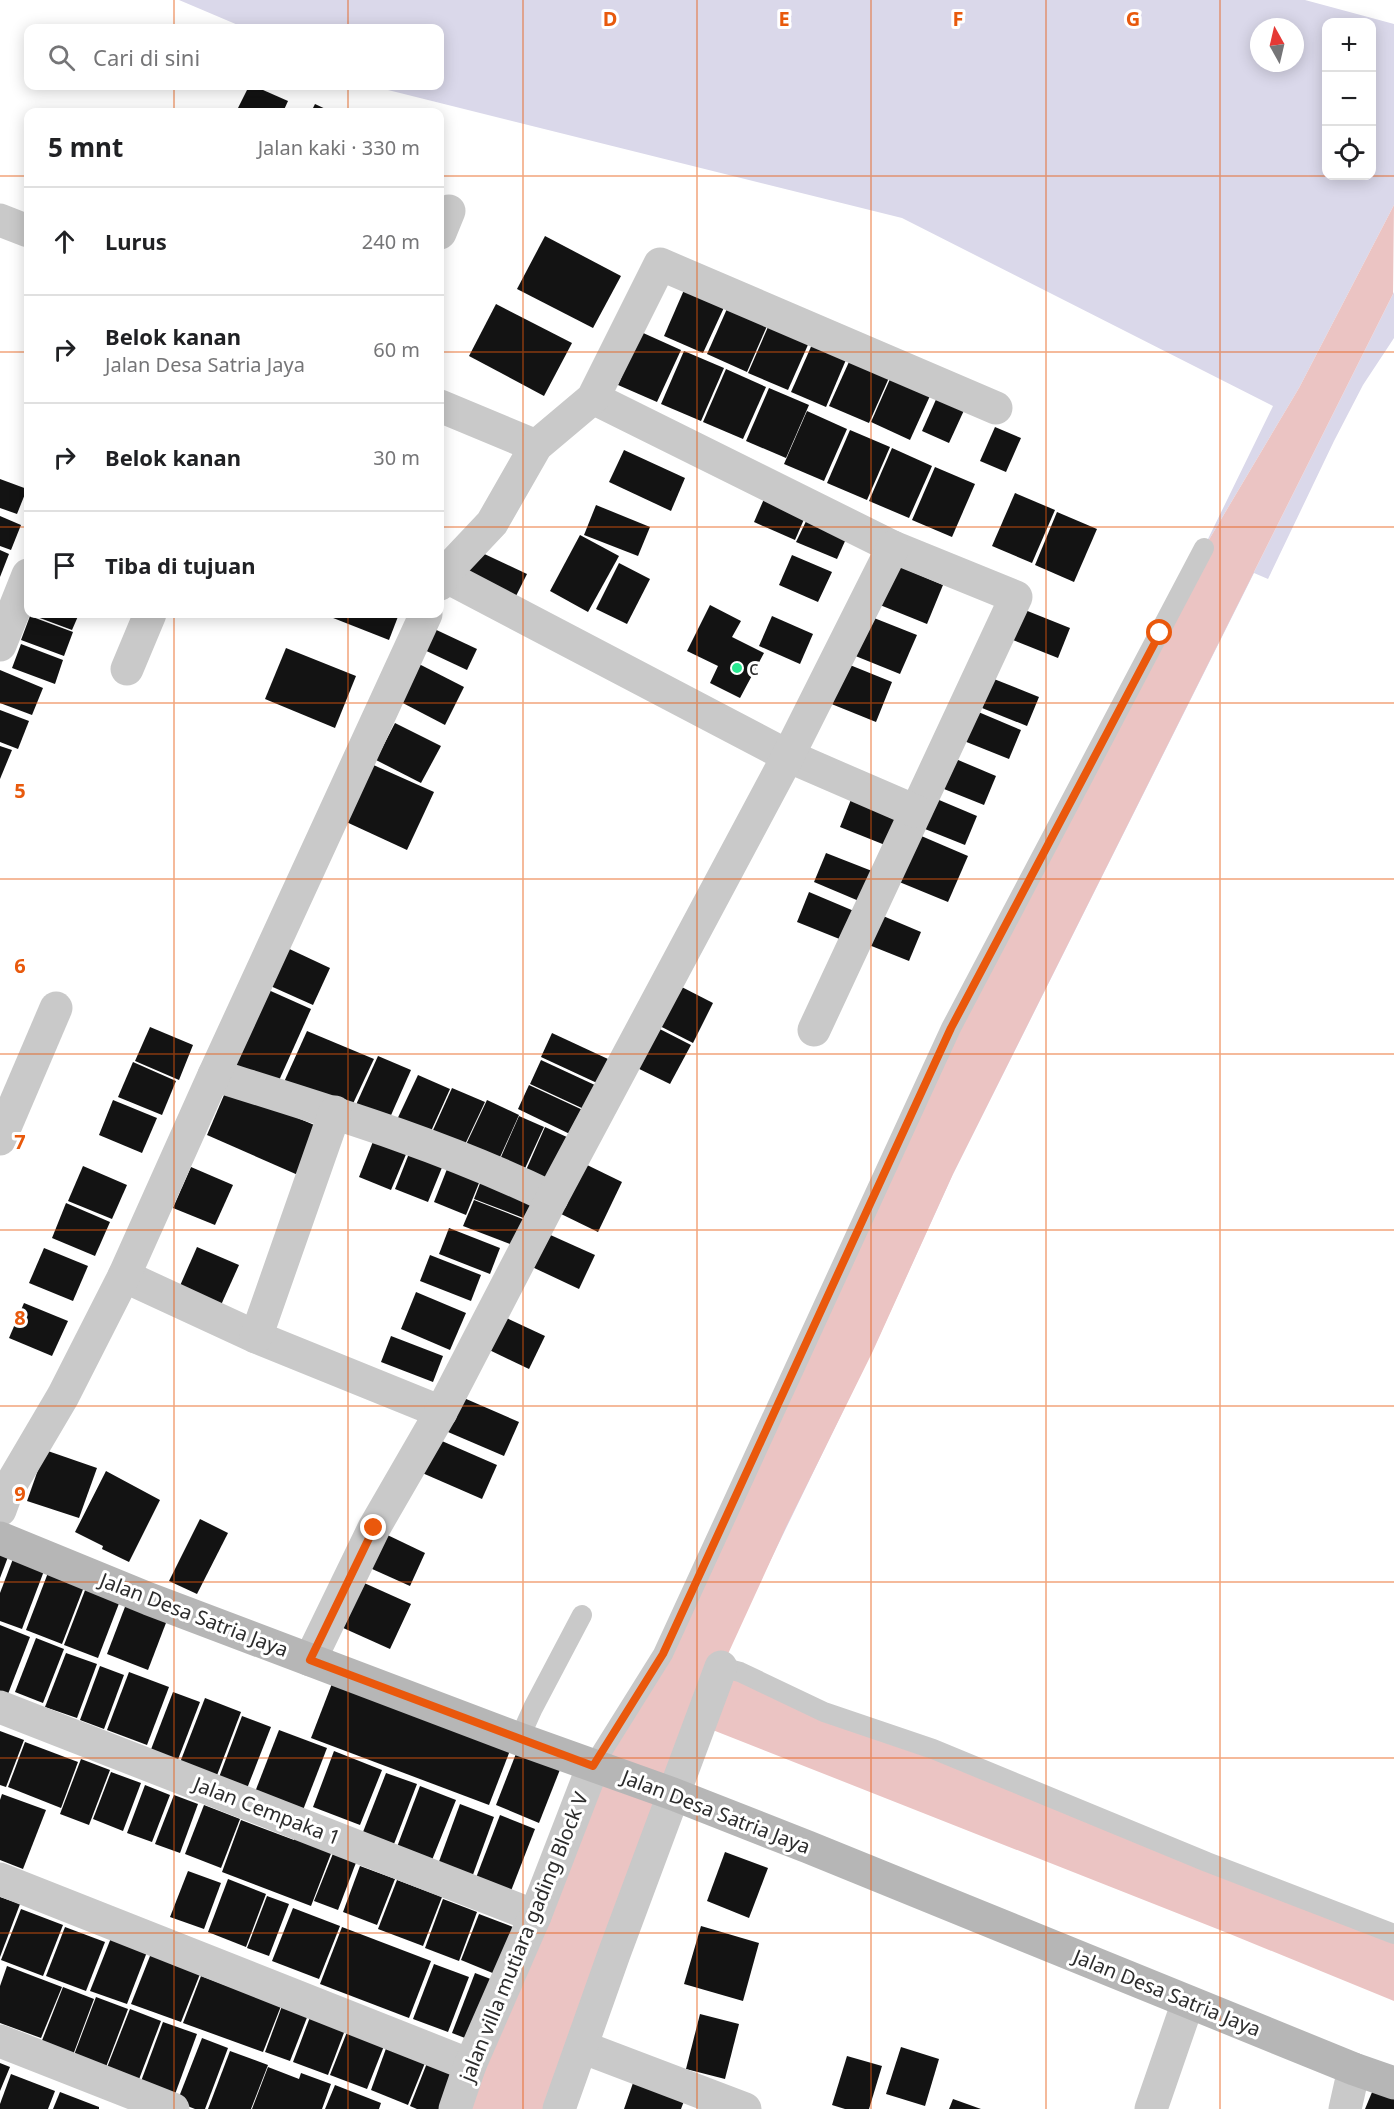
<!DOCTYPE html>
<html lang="id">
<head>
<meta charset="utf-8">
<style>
  :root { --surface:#fff; --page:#f6f6f6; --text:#202124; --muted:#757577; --line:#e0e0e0 }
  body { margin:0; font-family:"Noto Sans",sans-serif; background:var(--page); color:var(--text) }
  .controls { position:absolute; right:18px; top:18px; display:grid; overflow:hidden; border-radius:12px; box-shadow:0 3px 15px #0003 }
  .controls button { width:54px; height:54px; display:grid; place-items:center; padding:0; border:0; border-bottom:2px solid var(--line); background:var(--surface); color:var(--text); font:30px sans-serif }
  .compass { position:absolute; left:1250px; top:18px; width:54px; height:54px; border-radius:50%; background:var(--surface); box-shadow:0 3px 15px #0003; rotate:352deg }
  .stop { position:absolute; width:18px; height:18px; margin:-14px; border:4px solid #ea580c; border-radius:50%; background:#fff }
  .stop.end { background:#ea580c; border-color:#fff; box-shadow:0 2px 6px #0008 }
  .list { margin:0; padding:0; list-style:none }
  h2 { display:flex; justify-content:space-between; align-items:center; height:78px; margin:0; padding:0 24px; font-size:26px }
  h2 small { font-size:20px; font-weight:400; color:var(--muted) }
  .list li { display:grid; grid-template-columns:39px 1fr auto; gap:18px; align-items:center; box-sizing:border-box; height:108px; padding:0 24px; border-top:2px solid var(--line) }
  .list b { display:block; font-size:22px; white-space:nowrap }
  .list p { margin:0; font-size:20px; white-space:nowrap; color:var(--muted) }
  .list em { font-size:20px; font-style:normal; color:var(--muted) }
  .icon { flex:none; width:33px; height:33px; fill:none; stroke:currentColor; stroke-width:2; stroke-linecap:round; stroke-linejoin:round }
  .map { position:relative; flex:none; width:1394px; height:2109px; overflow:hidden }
  .search { position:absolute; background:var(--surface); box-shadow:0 3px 15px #0003; left:24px; top:24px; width:420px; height:66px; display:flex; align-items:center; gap:15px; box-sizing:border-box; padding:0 21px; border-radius:12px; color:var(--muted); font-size:22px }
  .panel { position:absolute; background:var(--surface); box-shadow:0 3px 15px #0003; left:24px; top:108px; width:420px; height:510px; border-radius:12px }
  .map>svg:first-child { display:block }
  .green { fill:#dad8ea; fill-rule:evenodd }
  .water { fill:#ebc4c3 }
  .building { fill:#131313 }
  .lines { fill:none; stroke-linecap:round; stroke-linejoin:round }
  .lane { stroke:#c9c9c9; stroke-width:20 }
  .street { stroke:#c9c9c9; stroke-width:33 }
  .secondary { stroke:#b6b6b6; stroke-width:33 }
  .route { stroke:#ea580c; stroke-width:8 }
  .grid { fill:none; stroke:#e8590c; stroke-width:1.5; stroke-opacity:0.55 }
  .poi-dot { fill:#28e991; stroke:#fff; stroke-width:2 }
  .labels { text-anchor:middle; stroke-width:6; stroke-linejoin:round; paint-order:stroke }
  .poi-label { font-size:20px; fill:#2c2c2c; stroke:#fff; text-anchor:start }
  .street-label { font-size:20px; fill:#2c2c2c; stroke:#fff }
  .grid-label { font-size:20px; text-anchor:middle; font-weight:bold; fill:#e8590c; stroke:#fff; stroke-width:6; stroke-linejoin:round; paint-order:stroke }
</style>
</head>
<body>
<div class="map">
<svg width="1394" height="2109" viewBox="0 0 1394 2109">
  <rect width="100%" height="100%" fill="#fff"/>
  <path class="green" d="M179 0H1305L1394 24V205L1299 388 1204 548 1254 572 1394 292V338L1363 385 1334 441 1268 579 1254 573 953 1174 877 1341 759 1584 721 1667 663 1654 1273 406 902 218 388 90 377 86H440V28H245ZM1326 22H1372V176H1326ZM1259 27H1295V63H1259Z"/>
  <path class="water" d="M1394 205 1393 294 953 1174 872 1353 786 1527 722 1667 1394 1934V2001L1230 1934 700 1725 552 2109H455L593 1766 663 1654 863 1219 1204 548 1299 388Z"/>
  <g class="building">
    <path d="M249 86H254L288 101 283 112H236Z"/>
    <path d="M315 104 332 112H311Z"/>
    <path d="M545 236 621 276 593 328 517 289Z"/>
    <path d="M687 283 727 301 703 353 664 336Z"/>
    <path d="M730 302 770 319 747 372 707 354Z"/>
    <path d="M496 304 572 343 544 396 469 356Z"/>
    <path d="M771 320 811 338 788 390 748 373Z"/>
    <path d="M641 332 681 350 657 402 618 385Z"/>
    <path d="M814 340 848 355 826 407 791 392Z"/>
    <path d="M684 351 724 368 701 421 661 404Z"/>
    <path d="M853 353 892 371 869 423 829 406Z"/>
    <path d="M726 369 766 387 743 439 703 422Z"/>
    <path d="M894 370 934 387 910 440 871 422Z"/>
    <path d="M769 388 809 405 786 458 746 441Z"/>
    <path d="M938 395 966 406 949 443 922 431Z"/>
    <path d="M807 411 847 429 824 481 784 464Z"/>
    <path d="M995 427 1021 438 1006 472 980 461Z"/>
    <path d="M850 430 890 447 867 500 827 483Z"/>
    <path d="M892 448 932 466 909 518 869 501Z"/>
    <path d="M624 450 685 478 671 511 609 482Z"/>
    <path d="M935 467 975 484 952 537 912 520Z"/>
    <path d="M0 479 27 489 17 514 0 508Z"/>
    <path d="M767 492 808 510 795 540 754 522Z"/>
    <path d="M1015 493 1055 510 1032 563 992 546Z"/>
    <path d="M596 505 650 527 638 556 584 535Z"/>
    <path d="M1057 512 1097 529 1074 582 1035 565Z"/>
    <path d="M810 513 850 530 837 559 796 542Z"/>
    <path d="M0 516 21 525 11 550 0 546Z"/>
    <path d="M580 535 619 556 588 612 550 591Z"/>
    <path d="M0 550 9 554 0 577Z"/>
    <path d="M478 551 527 574 516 596 467 573Z"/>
    <path d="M792 555 832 572 818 602 779 585Z"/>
    <path d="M619 563 650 579 627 624 596 609Z"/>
    <path d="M896 565 943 585 927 624 880 605Z"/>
    <path d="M710 605 741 621 732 637 764 653 740 698 710 683 718 666 687 651Z"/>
    <path d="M1025 610 1070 628 1058 658 1013 640Z"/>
    <path d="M29 614H79L72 630Z"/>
    <path d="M323 614H399L389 640Z"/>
    <path d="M30 616 73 632 64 656 21 640Z"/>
    <path d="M772 616 813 634 800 664 759 646Z"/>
    <path d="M869 616 917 635 900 674 853 655Z"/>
    <path d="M428 626 477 649 467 670 418 647Z"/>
    <path d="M21 644 63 660 55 684 12 668Z"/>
    <path d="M286 648 356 676 335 728 265 699Z"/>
    <path d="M845 663 892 682 876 722 829 703Z"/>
    <path d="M419 664 464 687 445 725 399 701Z"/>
    <path d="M0 670 43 688 32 715 0 703Z"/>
    <path d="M994 679 1039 697 1027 726 982 708Z"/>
    <path d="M0 710 29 721 18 749 0 742Z"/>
    <path d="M976 711 1021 730 1009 759 964 741Z"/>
    <path d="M395 723 441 746 421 783 376 760Z"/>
    <path d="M0 746 12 750 0 779Z"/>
    <path d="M951 757 996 776 984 805 939 787Z"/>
    <path d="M369 763 434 792 407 850 342 820Z"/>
    <path d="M852 797 897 816 885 845 840 827Z"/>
    <path d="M932 797 977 816 965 845 920 827Z"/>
    <path d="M912 832 968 856 948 902 892 879Z"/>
    <path d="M826 853 872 871 859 901 814 882Z"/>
    <path d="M809 892 854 911 842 940 797 922Z"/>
    <path d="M876 913 921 932 909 961 864 943Z"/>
    <path d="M283 946 330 968 313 1005 266 984Z"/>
    <path d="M672 982 713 1003 693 1043 652 1022Z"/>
    <path d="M264 988 311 1009 277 1085 230 1063Z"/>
    <path d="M650 1024 691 1045 670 1084 629 1064Z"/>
    <path d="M150 1027 193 1045 179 1080 135 1061Z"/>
    <path d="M307 1031 374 1059 350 1110 284 1082Z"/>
    <path d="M552 1033 608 1059 597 1083 541 1057Z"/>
    <path d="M378 1056 411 1070 388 1122 355 1107Z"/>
    <path d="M541 1060 597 1086 586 1110 530 1084Z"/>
    <path d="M133 1062 176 1081 162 1115 118 1097Z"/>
    <path d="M418 1075 450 1089 427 1140 394 1126Z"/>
    <path d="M529 1085 585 1111 574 1136 518 1109Z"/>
    <path d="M227 1088 319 1127 298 1175 207 1135Z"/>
    <path d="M452 1088 485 1102 461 1153 429 1139Z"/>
    <path d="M113 1100 157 1118 142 1153 99 1135Z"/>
    <path d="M487 1100 519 1115 496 1166 463 1151Z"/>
    <path d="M519 1116 544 1127 521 1177 497 1166Z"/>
    <path d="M545 1127 569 1138 546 1188 523 1177Z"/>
    <path d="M374 1139 407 1152 391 1190 359 1177Z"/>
    <path d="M410 1151 443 1165 428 1202 395 1189Z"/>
    <path d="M583 1163 622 1182 598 1232 559 1213Z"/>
    <path d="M449 1164 481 1178 466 1215 434 1202Z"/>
    <path d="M83 1166 127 1185 112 1219 68 1201Z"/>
    <path d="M191 1167 233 1185 215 1225 173 1208Z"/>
    <path d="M484 1173 536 1193 526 1219 474 1199Z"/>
    <path d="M474 1200 525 1220 515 1246 463 1226Z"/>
    <path d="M66 1203 110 1222 95 1256 52 1238Z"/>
    <path d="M449 1228 500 1248 490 1274 439 1254Z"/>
    <path d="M546 1233 595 1255 579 1289 530 1266Z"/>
    <path d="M197 1247 239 1265 221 1305 179 1288Z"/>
    <path d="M44 1248 88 1266 73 1301 29 1283Z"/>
    <path d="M430 1255 481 1275 471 1301 420 1281Z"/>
    <path d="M416 1292 466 1313 450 1350 401 1329Z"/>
    <path d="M24 1303 68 1321 52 1356 9 1338Z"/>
    <path d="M496 1313 545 1336 529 1369 481 1346Z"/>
    <path d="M391 1336 443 1356 433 1382 381 1362Z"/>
    <path d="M457 1395 519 1422 504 1456 441 1429Z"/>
    <path d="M435 1438 497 1465 482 1499 420 1472Z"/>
    <path d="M45 1450 97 1468 79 1518 27 1501Z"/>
    <path d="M106 1471 160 1500 129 1562 102 1549 103 1546 75 1532Z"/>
    <path d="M200 1519 228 1533 197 1594 169 1581Z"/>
    <path d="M377 1530 425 1553 410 1586 361 1564Z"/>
    <path d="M0 1545 11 1549 0 1578Z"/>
    <path d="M16 1551 47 1563 22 1629 0 1621V1593Z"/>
    <path d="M51 1565 87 1579 62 1644 26 1630Z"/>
    <path d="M89 1580 123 1593 98 1658 64 1645Z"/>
    <path d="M362 1582 411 1604 390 1649 341 1627Z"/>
    <path d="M128 1599 169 1615 148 1670 107 1654Z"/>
    <path d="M0 1625 30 1637 8 1694 0 1691Z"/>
    <path d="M36 1638 64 1649 43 1703 15 1692Z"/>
    <path d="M66 1653 97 1664 77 1718 45 1707Z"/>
    <path d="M100 1666 124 1675 104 1729 80 1720Z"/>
    <path d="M129 1672 169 1687 147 1745 107 1730Z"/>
    <path d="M333 1681 511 1748 489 1805 311 1738Z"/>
    <path d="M173 1692 200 1702 177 1762 150 1752Z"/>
    <path d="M205 1698 241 1712 216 1778 179 1765Z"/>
    <path d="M242 1716 271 1727 246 1791 218 1780Z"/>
    <path d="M279 1730 327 1748 303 1810 255 1792Z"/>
    <path d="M0 1731 24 1740 6 1787 0 1785Z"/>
    <path d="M25 1742 78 1762 61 1808 8 1787Z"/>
    <path d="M334 1751 382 1770 360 1825 313 1807Z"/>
    <path d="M517 1751 561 1767 539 1823 496 1805Z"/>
    <path d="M81 1759 110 1770 89 1825 60 1814Z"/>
    <path d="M111 1772 141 1783 123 1831 93 1819Z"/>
    <path d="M386 1773 417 1784 394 1844 363 1832Z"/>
    <path d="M145 1785 170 1795 152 1842 127 1833Z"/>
    <path d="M420 1786 456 1800 432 1860 397 1847Z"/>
    <path d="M2 1794 46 1810 23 1869 0 1860V1800Z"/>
    <path d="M174 1795 198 1804 180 1853 155 1844Z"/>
    <path d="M460 1804 494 1817 471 1880 437 1867Z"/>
    <path d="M204 1805 240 1819 221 1868 185 1854Z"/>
    <path d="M500 1815 535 1829 509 1896 474 1883Z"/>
    <path d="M241 1820 294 1840 295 1837 332 1851 311 1906 222 1872Z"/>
    <path d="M334 1851 357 1860 338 1910 314 1901Z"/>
    <path d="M725 1852 768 1868 749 1918 707 1901Z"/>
    <path d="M360 1866 395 1879 377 1925 343 1912Z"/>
    <path d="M188 1871 221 1883 204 1929 170 1917Z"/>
    <path d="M228 1879 266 1894 246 1947 208 1932Z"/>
    <path d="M397 1880 442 1897 423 1946 378 1929Z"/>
    <path d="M267 1896 289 1904 269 1956 247 1948Z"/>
    <path d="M0 1897 20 1904 0 1957Z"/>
    <path d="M443 1899 477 1912 459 1961 425 1948Z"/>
    <path d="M293 1908 340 1926 319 1979 272 1961Z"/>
    <path d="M21 1909 63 1925 43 1976 1 1960Z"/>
    <path d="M479 1914 513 1927 495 1974 461 1960Z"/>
    <path d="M701 1926 759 1943 743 2001 684 1984Z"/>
    <path d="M65 1927 105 1942 86 1991 46 1976Z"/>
    <path d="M342 1927 431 1961 409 2018 320 1984Z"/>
    <path d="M111 1938 147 1952 127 2004 90 1991Z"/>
    <path d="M152 1951 202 1969 181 2022 131 2004Z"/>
    <path d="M434 1964 469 1977 448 2032 413 2019Z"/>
    <path d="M7 1966 62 1987 41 2038 0 2023V1986Z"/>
    <path d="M475 1973 501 1983 478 2043 452 2033Z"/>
    <path d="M201 1976 281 2006 263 2052 183 2023Z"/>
    <path d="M63 1987 94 1999 73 2055 41 2043Z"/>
    <path d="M96 1997 128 2009 106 2067 74 2055Z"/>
    <path d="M282 2006 308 2015 290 2061 265 2052Z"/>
    <path d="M130 2009 161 2021 138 2082 106 2070Z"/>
    <path d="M700 2014 739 2024 725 2079 686 2069Z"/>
    <path d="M310 2017 345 2030 328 2075 293 2062Z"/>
    <path d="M163 2022 197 2034 174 2097 140 2084Z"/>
    <path d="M349 2027 386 2041 367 2089 330 2075Z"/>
    <path d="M202 2038 228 2048 205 2109H195L177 2102Z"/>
    <path d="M388 2043 427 2058 408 2105 371 2090Z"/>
    <path d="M901 2047 939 2059 925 2106 886 2094Z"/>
    <path d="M230 2051 268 2065 251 2109H208Z"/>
    <path d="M847 2056 882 2066 869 2109H845L832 2105Z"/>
    <path d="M429 2058 461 2071 446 2109H417L410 2106Z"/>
    <path d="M0 2063 10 2067 0 2091Z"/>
    <path d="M268 2067 299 2079 301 2073 331 2084 322 2109H252Z"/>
    <path d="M11 2074 55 2091 48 2109H0V2104Z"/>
    <path d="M633 2083 684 2101 681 2109H624Z"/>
    <path d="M335 2085 381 2103 379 2109H325Z"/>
    <path d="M1375 2085 1394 2093V2109H1365Z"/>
    <path d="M60 2092 99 2107V2109H53Z"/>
    <path d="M953 2099 981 2109H949Z"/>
  </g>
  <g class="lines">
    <g class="lane">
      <path d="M721 1667 740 1672 824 1712 933 1749 1207 1862 1394 1934"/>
      <path d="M519 1739 533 1708 582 1615"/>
      <path d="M593 1766 663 1654 951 1028 1204 548"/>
    </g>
    <g class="street">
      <path d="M0 220 28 231"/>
      <path d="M440 233 449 211"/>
      <path d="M593 398 893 547 1016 597 814 1030"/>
      <path d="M440 406 536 446"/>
      <path d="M443 575 788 756 915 811"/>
      <path d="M440 584 443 575 492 523 536 446 593 398 660 264 996 408"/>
      <path d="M0 645 28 575"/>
      <path d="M127 669 150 614"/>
      <path d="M214 1075C329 1111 443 1145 552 1198"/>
      <path d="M0 1139 56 1008"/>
      <path d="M124 1276 256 1337 441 1412"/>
      <path d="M256 1337 335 1112"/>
      <path d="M0 1510 7 1491 63 1396 124 1276 214 1075 426 614"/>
      <path d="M310 1660 374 1528 441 1412 552 1198 788 756 893 547"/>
      <path d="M0 1707 535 1916"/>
      <path d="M0 1879 470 2065"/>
      <path d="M0 2041 173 2109"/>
      <path d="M582 2047 745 2109"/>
      <path d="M455 2109 470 2065 535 1916 593 1766"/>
      <path d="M559 2109 614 1954 721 1667"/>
      <path d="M1151 2109 1188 2002"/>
      <path d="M1345 2109 1354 2069"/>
    </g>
    <path class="secondary" d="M0 1538 149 1599 519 1739 673 1794 808 1847 1354 2069 1394 2083"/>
  </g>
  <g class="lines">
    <path class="route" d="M374 1528 310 1660 593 1766 663 1654 951 1028 1160 633"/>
  </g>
  <path class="grid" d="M174 0V28M348 0V28M523 0V2109M697 0V2109M871 0V2109M1046 0V2109M1220 0V2109M174 86V112M348 86V112M0 176H28M440 176H1394M0 352H28M440 352H1394M0 527H28M440 527H1394M174 614V2109M348 614V2109M0 703H1394M0 879H1394M0 1054H1394M0 1230H1394M0 1406H1394M0 1582H1394M0 1758H1394M0 1933H1394"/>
  <circle class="poi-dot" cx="737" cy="668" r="6"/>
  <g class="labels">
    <g class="poi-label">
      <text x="749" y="675">c</text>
    </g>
    <g class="street-label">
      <text transform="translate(194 1615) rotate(21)" y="7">Jalan Desa Satria Jaya</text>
      <text transform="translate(267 1811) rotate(21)" y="7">Jalan Cempaka 1</text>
      <text transform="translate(716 1812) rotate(21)" y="7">Jalan Desa Satria Jaya</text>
      <text transform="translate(524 1937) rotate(-68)" y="7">jalan villa mutiara gading Block V</text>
      <text transform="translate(1167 1993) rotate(22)" y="7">Jalan Desa Satria Jaya</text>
    </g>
  </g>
  <g class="grid-label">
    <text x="610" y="26">D</text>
    <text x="784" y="26">E</text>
    <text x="958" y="26">F</text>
    <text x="1133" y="26">G</text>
    <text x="20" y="798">5</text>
    <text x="20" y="973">6</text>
    <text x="20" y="1149">7</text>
    <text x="20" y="1325">8</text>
    <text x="20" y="1501">9</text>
  </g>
</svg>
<div class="controls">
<button>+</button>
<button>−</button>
<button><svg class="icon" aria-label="locate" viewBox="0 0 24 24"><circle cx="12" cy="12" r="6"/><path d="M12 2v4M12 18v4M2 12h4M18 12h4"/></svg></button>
</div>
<svg class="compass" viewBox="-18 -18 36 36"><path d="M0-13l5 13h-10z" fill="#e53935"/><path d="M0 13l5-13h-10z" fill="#757577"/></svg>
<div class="stop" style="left:1160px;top:633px"></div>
<div class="stop end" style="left:374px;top:1528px"></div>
<div class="search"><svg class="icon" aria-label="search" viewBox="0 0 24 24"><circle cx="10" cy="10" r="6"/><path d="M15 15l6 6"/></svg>Cari di sini</div>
<section class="panel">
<h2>5 mnt<small>Jalan kaki · 330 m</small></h2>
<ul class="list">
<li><svg class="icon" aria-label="ahead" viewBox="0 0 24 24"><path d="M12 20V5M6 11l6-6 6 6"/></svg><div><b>Lurus</b></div><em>240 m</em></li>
<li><svg class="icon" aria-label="right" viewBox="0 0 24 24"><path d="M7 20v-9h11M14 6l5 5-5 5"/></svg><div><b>Belok kanan</b><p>Jalan Desa Satria Jaya</p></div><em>60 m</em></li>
<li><svg class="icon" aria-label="right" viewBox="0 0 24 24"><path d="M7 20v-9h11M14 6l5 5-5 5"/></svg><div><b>Belok kanan</b></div><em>30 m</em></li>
<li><svg class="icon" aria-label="arrive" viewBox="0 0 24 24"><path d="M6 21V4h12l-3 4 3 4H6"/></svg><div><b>Tiba di tujuan</b></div></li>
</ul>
</section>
</div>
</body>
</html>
